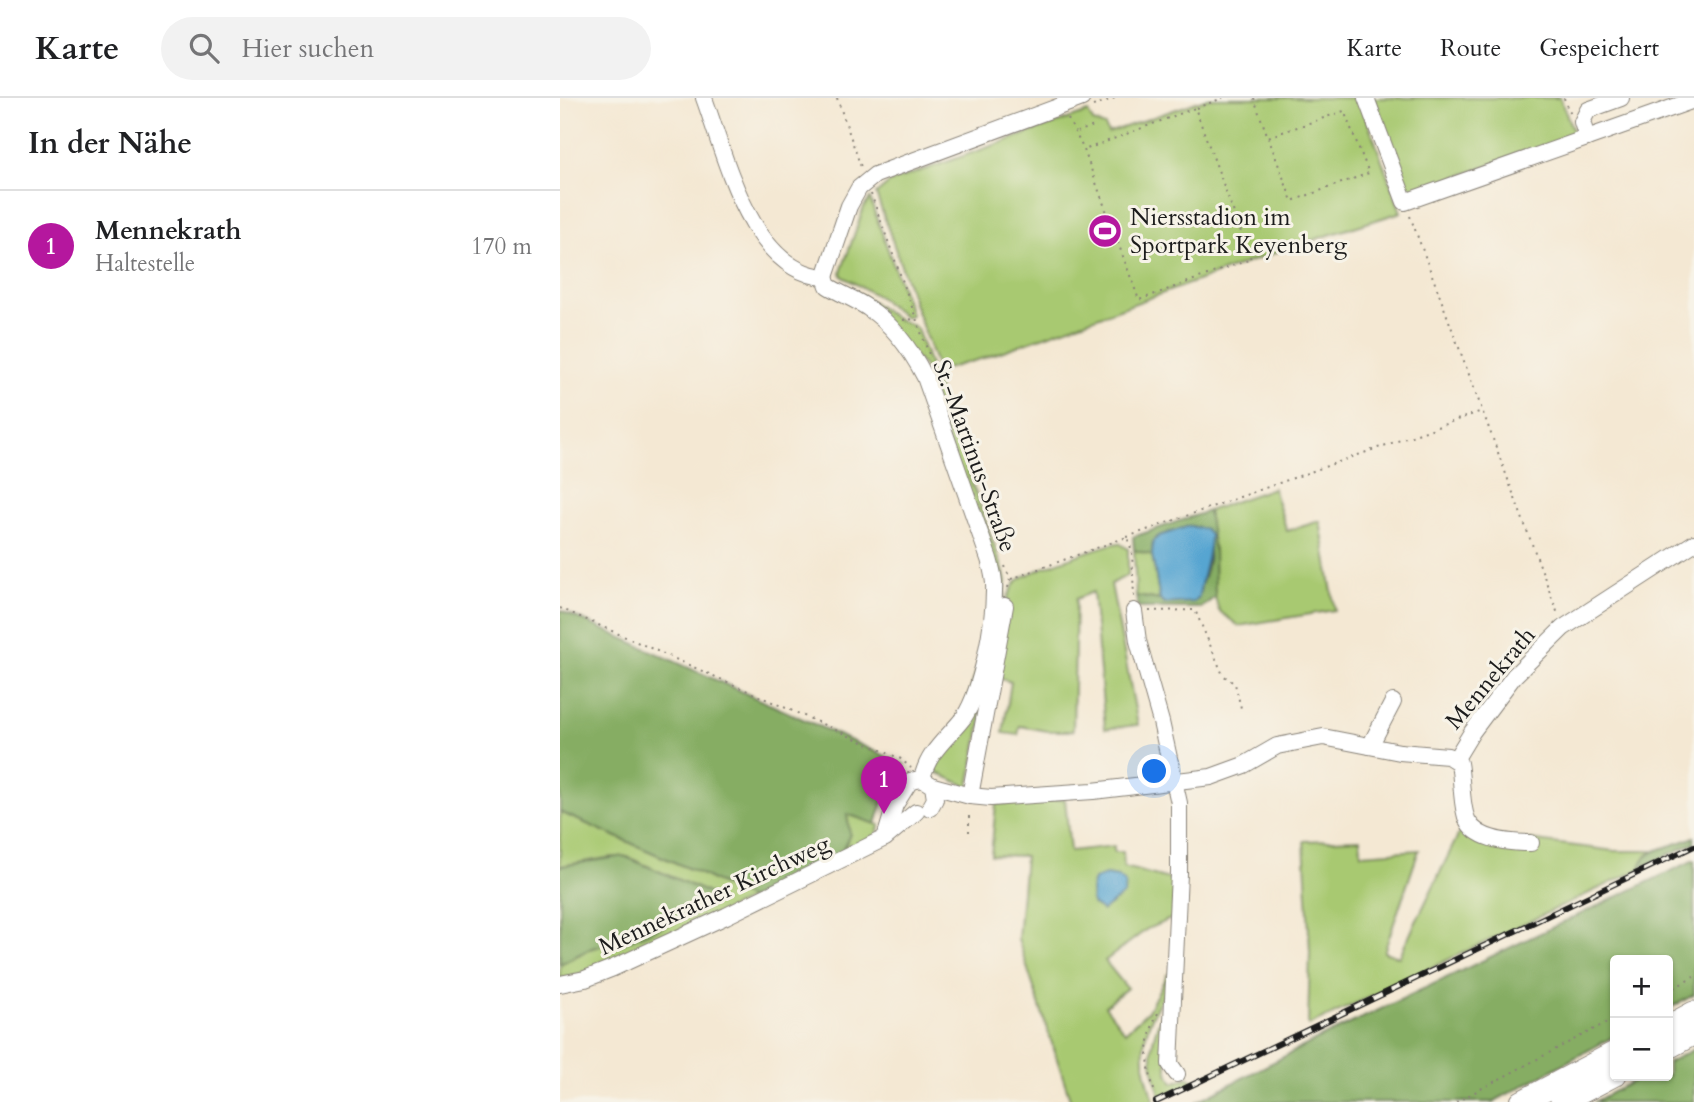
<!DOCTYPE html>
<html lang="de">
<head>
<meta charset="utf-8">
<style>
  :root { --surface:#fff; --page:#f2f2f2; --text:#202124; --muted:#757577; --line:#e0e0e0; --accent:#b5179e }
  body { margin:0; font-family:Cardo,serif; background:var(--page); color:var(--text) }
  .controls { position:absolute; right:21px; bottom:21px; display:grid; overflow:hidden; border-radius:7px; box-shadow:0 2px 5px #0004 }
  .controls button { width:63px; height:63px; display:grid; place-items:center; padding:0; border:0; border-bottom:2px solid var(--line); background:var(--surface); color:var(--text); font:35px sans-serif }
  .you { position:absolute; left:595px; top:674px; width:24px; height:24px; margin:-18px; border:5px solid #fff; border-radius:50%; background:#1a73e8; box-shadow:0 0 0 10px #1a73e833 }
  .badge { display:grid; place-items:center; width:46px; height:46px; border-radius:50%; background:var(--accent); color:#fff; font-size:23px; font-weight:700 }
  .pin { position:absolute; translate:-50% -58px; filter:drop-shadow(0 2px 4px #0008) }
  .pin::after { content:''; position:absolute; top:37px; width:24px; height:21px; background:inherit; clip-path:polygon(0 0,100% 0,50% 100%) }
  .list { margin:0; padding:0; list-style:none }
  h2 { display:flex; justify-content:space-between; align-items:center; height:91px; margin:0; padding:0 28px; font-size:30px }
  h2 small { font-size:23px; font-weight:400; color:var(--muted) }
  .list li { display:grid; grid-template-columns:46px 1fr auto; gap:21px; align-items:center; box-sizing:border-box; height:112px; padding:0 28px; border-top:2px solid var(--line) }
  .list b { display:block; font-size:26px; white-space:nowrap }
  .list p { margin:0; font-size:23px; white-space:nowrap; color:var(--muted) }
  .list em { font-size:23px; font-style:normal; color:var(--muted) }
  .icon { flex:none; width:38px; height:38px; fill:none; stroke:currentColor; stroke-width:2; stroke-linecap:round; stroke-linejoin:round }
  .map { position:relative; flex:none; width:1134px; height:1004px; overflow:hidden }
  header { display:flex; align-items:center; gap:42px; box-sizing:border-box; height:98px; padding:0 35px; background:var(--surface); border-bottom:2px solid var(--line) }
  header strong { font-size:33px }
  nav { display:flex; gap:38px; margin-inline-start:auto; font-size:24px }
  .search { width:490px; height:63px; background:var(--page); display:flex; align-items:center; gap:18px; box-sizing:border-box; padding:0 24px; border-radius:38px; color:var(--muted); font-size:26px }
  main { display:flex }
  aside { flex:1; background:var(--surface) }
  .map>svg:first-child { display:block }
  .green { fill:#a8c971; stroke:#627246; stroke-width:2 }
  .forest { fill:#86ad63; stroke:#516440; stroke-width:2 }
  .water { fill:#57a5d1; stroke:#3a6076; stroke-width:2 }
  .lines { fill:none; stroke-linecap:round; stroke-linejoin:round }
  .minor-casing { stroke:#888278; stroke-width:18 }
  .highway-casing { stroke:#888278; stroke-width:25 }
  .path { stroke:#888278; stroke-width:2; stroke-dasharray:2 5; stroke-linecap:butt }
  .minor { stroke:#fff; stroke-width:16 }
  .highway { stroke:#fff; stroke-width:23 }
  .rail-casing { stroke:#1c1c1c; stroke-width:6 }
  .rail { stroke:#f7f3e8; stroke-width:3.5; stroke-dasharray:10; stroke-linecap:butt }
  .labels { text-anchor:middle; stroke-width:6; stroke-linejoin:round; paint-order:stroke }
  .poi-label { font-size:24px; fill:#1c1c1c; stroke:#f7f3e8; text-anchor:start }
  .street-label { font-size:24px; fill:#1c1c1c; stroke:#f7f3e8 }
</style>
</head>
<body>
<header>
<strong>Karte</strong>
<div class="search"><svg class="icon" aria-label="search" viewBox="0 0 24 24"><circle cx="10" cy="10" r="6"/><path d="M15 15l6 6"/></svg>Hier suchen</div>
<nav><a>Karte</a><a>Route</a><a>Gespeichert</a></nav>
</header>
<main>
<aside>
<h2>In der Nähe<small></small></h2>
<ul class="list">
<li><span class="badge">1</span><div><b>Mennekrath</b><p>Haltestelle</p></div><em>170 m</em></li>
</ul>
</aside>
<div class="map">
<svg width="1134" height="1004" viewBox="0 0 1134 1004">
  <rect width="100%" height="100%" fill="#f7f3e8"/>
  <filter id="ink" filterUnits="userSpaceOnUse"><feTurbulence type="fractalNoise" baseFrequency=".0143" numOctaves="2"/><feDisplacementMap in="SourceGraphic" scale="14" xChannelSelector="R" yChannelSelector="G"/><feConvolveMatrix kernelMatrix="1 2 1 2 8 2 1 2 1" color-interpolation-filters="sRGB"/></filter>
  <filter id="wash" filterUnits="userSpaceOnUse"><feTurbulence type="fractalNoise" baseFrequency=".00686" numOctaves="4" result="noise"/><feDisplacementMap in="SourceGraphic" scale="28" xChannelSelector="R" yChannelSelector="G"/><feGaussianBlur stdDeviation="1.57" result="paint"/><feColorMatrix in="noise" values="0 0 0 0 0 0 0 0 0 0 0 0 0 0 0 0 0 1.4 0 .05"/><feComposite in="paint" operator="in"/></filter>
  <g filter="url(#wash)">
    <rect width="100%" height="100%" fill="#f4e8d3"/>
    <g class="green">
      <path d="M648 0H799L841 114 728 150 424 260 378 273 316 96 329 85 338 81 528 14 533 24 545 28 548 35Z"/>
      <path d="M813 0H1000L1015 38 855 93 847 90Z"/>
      <path d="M310 101 351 216 349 219H344L319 199 282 178 281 174 304 109Z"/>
      <path d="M278 184C300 194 317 208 337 221 344 226 351 224 357 231L443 472 446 484 444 500 409 689 375 674 381 657 397 637 438 500 364 268 283 192Z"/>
      <path d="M713 390 727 433 760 423 775 512 679 528 659 513 655 499 648 413Z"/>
      <path d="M559 445 568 451V477L551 486 578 627 545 631 533 494 516 501 513 633H487L460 628 458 637 443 635 451 584 438 580 448 499C451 493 453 485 460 481 473 472 543 447 559 445Z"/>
      <path d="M574 452 592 457 600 502 576 498Z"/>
      <path d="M505 701 510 753 554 748V754H563L564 769 605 780 615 781 613 820 587 831 545 863 567 890 545 908 565 934 588 913 607 877 610 887C583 927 575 956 594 1002L589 1004H511L458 841 465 758 431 757 436 706Z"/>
      <path d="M0 714 139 775 190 801 47 869 0 881V866L32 850 44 847 62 846 153 798 68 759H52L0 768Z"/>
      <path d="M287 716 320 727 316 737 281 757 286 747Z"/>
      <path d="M904 725 913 735 1055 753H1094C1086 757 1081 762 1080 771L748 928 750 854 744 743 800 741 801 756 859 752 824 854 839 859Z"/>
      <path d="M607 906V973L613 985 629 979 633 984 601 999C587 961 589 941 607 906Z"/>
    </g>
    <g class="forest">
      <path d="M648 413 654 451 655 499 641 510H578L576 498 600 502 604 506 640 495C640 485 644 482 646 473 650 459 650 445 645 431L629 428 599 438 593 443 592 457 574 452 573 439Z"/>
      <path d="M0 512 345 667V669L335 673 331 680 316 726 287 716 290 736 281 757 190 801 139 775 0 714Z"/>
      <path d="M1134 739V745L1080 770C1083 750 1117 748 1134 739Z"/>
      <path d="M64 758 144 793 153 798V804L143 812 62 846 44 847 32 850 0 866V768Z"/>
      <path d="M1134 762V897L1108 911V862H1055V938L933 1004H636L760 940Z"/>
      <path d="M1134 951V1004H1034L1083 978H1108V964Z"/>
    </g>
    <g class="water">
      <path d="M629 428 645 431 650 437C650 460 641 478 639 499L634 504 604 506 600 502 592 457 593 443 599 438Z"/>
      <path d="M546 777 558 779 565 785 564 796 542 813 532 806 531 792 534 781Z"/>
    </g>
  </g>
  <g filter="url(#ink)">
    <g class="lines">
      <g class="minor-casing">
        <g id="minor">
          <path d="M144 0C165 57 191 174 265 179"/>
          <path d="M806 0 845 104 1027 40 1022 24 1028 12 1061 0"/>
          <path d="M1027 40 1134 2"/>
          <path d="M265 179 268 188C281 196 295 201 308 210 334 227 351 252 365 279L429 461C432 472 435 482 434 493 434 525 422 592 404 619 388 640 368 653 362 681"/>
          <path d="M265 179 289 108 299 90 315 77 522 0"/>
          <path d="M574 513 578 543 601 624 619 705V776L610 966 617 976"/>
          <path d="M810 648 833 604"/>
          <path d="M895 662 912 634 954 578 1003 530 1134 445"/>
          <path d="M373 688 410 698 431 700 533 693 651 679 684 667 717 648 763 639 840 654 888 658 899 665C902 682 901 699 905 715 910 742 949 745 971 745"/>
          <path d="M410 698 445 508"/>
          <path d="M325 740 335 707 350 683 362 681 373 688 375 701 370 710"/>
          <path d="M0 886 25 881 53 870 166 818 325 740 356 714"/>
        </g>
      </g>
      <g class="highway-casing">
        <g id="highway">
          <path d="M1108 929 1134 915"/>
          <path d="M1108 949 1134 935"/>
          <path d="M962 1004 1055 955"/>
          <path d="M1002 1004 1055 976"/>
        </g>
      </g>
      <g class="path">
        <path d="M277 0 302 72"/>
        <path d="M694 0 699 15 732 103 809 75 784 13 708 39"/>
        <path d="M1004 0 1008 12 1011 14"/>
        <path d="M533 8 555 0"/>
        <path d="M636 10 663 0"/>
        <path d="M508 21 524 52 579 202 691 161 635 10 524 52"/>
        <path d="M517 34 534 28"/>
        <path d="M311 96 370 259"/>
        <path d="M850 118 998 516"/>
        <path d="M343 222 355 221"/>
        <path d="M567 439 922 313"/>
        <path d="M445 468 450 481 448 490"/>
        <path d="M451 481 567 439 572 453 574 499"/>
        <path d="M0 510 341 661 351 670"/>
        <path d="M589 513 635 512 663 577 675 586 681 610"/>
        <path d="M409 734V715"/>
        <path d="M1108 893 1134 879"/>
        <path d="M594 992C586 964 585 941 598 915"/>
        <path d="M896 1004 1055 920"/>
      </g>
      <use href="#minor" class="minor"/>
      <use href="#highway" class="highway"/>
      <g class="rail-casing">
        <path id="rail" d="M596 1004 1134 748"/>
      </g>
      <use href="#rail" class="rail"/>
    </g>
  </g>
  <defs>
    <g id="stadium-disc" transform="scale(1.75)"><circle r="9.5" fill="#b5179e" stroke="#f7f3e8"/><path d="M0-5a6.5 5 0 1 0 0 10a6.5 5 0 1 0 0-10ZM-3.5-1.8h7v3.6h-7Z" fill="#fff"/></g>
  </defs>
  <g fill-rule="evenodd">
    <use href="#stadium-disc" x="545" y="133"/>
  </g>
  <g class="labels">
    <g class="poi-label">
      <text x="570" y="127">Niersstadion im<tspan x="570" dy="28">Sportpark Keyenberg</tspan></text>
    </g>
    <g class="street-label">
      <text transform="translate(415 358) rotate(70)" y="8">St.-Martinus-Straße</text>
      <text transform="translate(930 580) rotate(-50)" y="8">Mennekrath</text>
      <text transform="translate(154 797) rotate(-25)" y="8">Mennekrather Kirchweg</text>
    </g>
  </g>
</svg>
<div class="controls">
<button>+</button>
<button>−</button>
</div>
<div class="you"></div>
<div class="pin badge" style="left:324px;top:716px">1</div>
</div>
</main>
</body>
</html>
